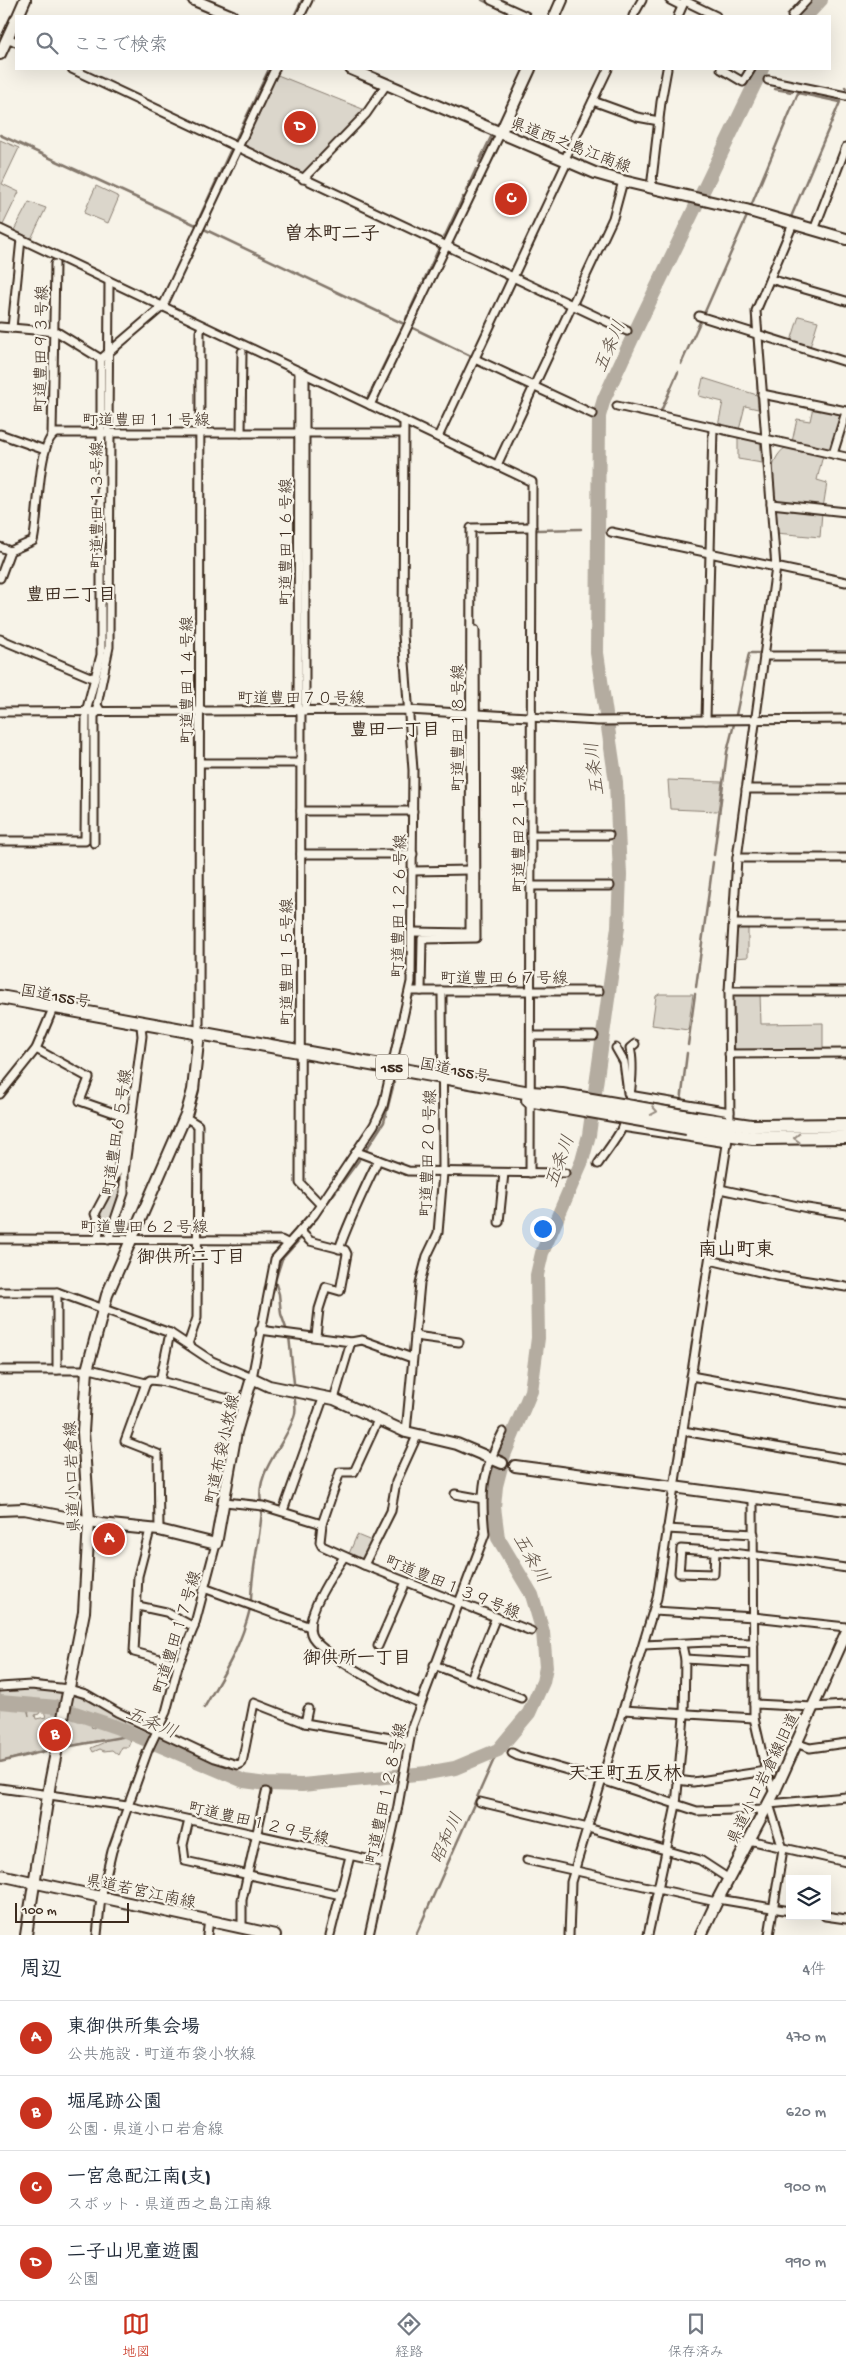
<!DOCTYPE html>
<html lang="ja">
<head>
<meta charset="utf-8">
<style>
  :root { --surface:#fff; --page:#f2f2f3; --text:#1f2937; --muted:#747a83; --line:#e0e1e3; --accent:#c8321e }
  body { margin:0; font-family:"Gochi Hand","Klee One",sans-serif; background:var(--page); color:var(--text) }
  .controls { position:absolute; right:15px; bottom:15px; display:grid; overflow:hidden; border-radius:0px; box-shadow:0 5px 20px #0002 }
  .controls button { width:45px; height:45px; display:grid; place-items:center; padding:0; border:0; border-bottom:1px solid var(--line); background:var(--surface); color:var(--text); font:25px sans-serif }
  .scale { position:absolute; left:15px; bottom:12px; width:114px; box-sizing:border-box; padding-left:5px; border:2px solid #3b2a1e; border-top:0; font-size:14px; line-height:18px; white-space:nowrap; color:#3b2a1e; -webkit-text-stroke:4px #f7f3e8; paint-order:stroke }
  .you { position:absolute; left:542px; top:1228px; width:18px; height:18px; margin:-12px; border:4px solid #fff; border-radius:50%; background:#1a73e8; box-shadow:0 0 0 8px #1a73e833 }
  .badge { display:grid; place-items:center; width:32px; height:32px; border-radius:50%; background:var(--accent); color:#fff; font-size:16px; font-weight:700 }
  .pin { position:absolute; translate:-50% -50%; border:2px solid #fff; box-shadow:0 1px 5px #0006 }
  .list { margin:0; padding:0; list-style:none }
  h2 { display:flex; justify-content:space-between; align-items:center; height:65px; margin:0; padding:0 20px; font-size:21px }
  h2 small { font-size:16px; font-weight:400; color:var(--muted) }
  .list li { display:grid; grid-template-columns:32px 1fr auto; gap:15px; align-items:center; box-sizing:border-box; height:75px; padding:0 20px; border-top:1px solid var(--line) }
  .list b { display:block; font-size:19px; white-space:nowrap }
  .list p { margin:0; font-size:16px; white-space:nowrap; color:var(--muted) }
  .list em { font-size:16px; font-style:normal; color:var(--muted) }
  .icon { flex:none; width:28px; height:28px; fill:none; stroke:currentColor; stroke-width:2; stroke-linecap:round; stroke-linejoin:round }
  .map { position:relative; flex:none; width:846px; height:1935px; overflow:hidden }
  .search { position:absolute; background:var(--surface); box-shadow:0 5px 20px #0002; left:15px; right:15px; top:15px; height:55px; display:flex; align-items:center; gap:12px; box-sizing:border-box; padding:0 18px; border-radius:0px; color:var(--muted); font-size:19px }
  .sheet { height:365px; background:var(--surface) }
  nav { display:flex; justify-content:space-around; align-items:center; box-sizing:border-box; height:70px; border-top:1px solid var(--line); background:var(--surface); font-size:14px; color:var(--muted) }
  nav a { display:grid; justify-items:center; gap:2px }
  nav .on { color:var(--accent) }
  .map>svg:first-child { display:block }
  .green { fill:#dbd6cb; stroke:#8b8074 }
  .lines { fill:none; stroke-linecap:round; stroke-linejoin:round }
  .stream { stroke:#84786c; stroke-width:2.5 }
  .river { stroke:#b4aca0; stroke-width:14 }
  .street-casing { stroke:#3b2a1e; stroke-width:11 }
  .secondary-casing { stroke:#3b2a1e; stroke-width:14 }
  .highway-casing { stroke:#3b2a1e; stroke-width:16 }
  .street { stroke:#f7f3e8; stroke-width:7 }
  .secondary { stroke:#f7f3e8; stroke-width:10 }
  .highway { stroke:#f7f3e8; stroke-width:12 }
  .highway-bridge-casing { stroke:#3b2a1e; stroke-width:16; stroke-linecap:butt }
  .highway-bridge { stroke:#f7f3e8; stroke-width:12 }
  .oneway { stroke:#998e83 }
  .labels { text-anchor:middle; stroke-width:4.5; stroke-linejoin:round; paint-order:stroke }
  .shield { fill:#f7f3e8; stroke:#73665b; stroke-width:1 }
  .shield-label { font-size:15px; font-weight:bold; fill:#3b2a1e }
  .street-label { font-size:16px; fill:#3b2a1e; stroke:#f7f3e8 }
  .water-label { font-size:18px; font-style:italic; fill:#5f5145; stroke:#f7f3e8 }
  .neighbourhood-label { font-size:18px; font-weight:bold; fill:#3b2a1e; stroke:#f7f3e8 }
  .quarter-label { font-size:19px; font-weight:bold; fill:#3b2a1e; stroke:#f7f3e8 }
</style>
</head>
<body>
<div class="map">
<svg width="846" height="1935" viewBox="0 0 846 1935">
  <rect width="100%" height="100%" fill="#f7f3e8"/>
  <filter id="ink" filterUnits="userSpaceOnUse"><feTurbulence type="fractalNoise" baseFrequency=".02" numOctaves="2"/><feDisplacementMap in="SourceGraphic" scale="10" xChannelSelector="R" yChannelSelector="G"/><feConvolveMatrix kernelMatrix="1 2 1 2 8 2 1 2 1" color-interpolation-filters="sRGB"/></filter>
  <g filter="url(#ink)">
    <g class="green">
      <path d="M275 74 365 110 305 174 244 146 243 143Z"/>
      <path d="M0 140 19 148 2 184 19 192 2 227 0 226Z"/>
      <path d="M96 186 119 197 108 223 84 213Z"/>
      <path d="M29 202 46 208 30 241 13 232Z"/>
      <path d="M799 316 818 321 810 347 791 341Z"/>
      <path d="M703 378 757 395 758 409 745 406 739 430 718 426 723 402 699 396Z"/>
      <path d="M813 407 840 413 843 416 832 449 829 451 792 442 797 419 810 421Z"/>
      <path d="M738 435 760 440 762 463 738 459Z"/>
      <path d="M786 447 823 455 817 480 827 483 823 508 776 502 774 500C772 480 768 460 786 447Z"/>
      <path d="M777 507 822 512 820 537 776 533 775 509Z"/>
      <path d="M668 780 722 782 718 811 670 809Z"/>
      <path d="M739 926H748V957L734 958 735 929Z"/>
      <path d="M659 994H693L688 1030 652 1025 656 996Z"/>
      <path d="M735 994H760L761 1024 823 1023V1051H735L732 997Z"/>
      <path d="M119 1181C131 1204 124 1222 102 1234L92 1223V1212L99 1205 106 1185Z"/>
      <path d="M357 1535 374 1542 365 1560 362 1561 348 1556Z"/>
      <path d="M30 1687 79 1697 153 1733 152 1736 147 1740 142 1736H134C120 1725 89 1721 77 1707H68L57 1700 45 1703 44 1700 26 1702 0 1700V1689Z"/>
      <path d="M32 1703 41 1709 39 1714 35 1715 36 1719 46 1717 43 1708C52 1707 55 1710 63 1712 76 1716 84 1712 93 1724L91 1727 94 1728 95 1725 101 1724 115 1729 116 1732 123 1731 132 1738 128 1747H122L118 1755 112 1750 104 1751 100 1749 93 1752 91 1748 105 1742 101 1740 34 1752 0 1762V1712L2 1705 26 1706 29 1716 28 1707Z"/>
    </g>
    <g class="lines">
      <g class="stream">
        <path d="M482 0 488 3"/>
        <path d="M493 5 516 16"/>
        <path d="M294 16 302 0"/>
        <path d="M845 87 846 88"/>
        <path d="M775 89 792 92"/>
        <path d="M0 135 196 225 230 151"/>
        <path d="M235 141 269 69"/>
        <path d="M479 162 491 137"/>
        <path d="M466 191 476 169"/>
        <path d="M751 206 798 93 840 102 791 217"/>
        <path d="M204 229 402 323"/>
        <path d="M783 237 787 229"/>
        <path d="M443 240 463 197"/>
        <path d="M767 276 782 240"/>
        <path d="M424 280 440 246"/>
        <path d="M755 304 766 278"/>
        <path d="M409 312 422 284"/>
        <path d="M706 315 704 314 747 216"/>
        <path d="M716 318 750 328"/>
        <path d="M406 320 407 316"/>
        <path d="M752 327 753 308"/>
        <path d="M413 328 473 357"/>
        <path d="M754 339 758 390"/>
        <path d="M681 364 700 322"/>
        <path d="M759 397 762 432"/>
        <path d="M367 399 401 330"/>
        <path d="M661 411 678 372"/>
        <path d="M659 419 709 430"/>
        <path d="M769 525 772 561"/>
        <path d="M593 529 597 530"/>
        <path d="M537 530 581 529"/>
        <path d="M736 715 749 653H761L762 650"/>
        <path d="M714 855 727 752 734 724"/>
        <path d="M696 987 713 862"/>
        <path d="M688 1045 695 994"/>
        <path d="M681 1102 687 1053"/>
        <path d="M366 1150 384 1122 394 1083"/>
        <path d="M305 1233 359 1160"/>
        <path d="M287 1331 281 1314 279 1294 275 1281 282 1259 302 1237"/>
        <path d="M289 1336 294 1383"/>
        <path d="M261 1503C255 1471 285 1446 294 1417 297 1410 295 1401 294 1394"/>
        <path d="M251 1602C251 1571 260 1541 262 1509"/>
        <path d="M204 1708C224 1673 240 1649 250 1609"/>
        <path d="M60 1748 133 1735"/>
        <path d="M0 1762 54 1749"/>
        <path d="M416 1935 498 1750"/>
      </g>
      <g class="river">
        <path d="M806 16 821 0"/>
        <path d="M0 1702 57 1707 116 1727 244 1781 267 1784 302 1785 427 1773 455 1768 498 1750 529 1713 543 1682 546 1667 543 1632 532 1595 498 1538 494 1507 496 1486 504 1455 531 1391 538 1338 537 1275 542 1253 582 1161 589 1135 618 927 620 875 616 782 597 653 599 416 604 399 635 332 762 69"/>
      </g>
      <g class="street-casing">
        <g id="street">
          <path d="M491 0 526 16"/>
          <path d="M670 0 682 6"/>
          <path d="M685 1 716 16"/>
          <path d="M300 16 308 0"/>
          <path d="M633 16 642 0"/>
          <path d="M678 16 685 0"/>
          <path d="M792 16 807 0"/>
          <path d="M8 38 16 42"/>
          <path d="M72 69 627 331"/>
          <path d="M721 69 743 82 751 69"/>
          <path d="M768 80 846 96"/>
          <path d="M593 101 637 117 659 121"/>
          <path d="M564 161 608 69"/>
          <path d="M303 179 366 114 386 85"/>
          <path d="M651 188 661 102 667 69"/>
          <path d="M0 229 532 482 530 1173"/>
          <path d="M814 230 846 147"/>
          <path d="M770 279 846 301"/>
          <path d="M699 316 846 362"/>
          <path d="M0 327 57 332 101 359 163 306 275 69"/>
          <path d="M12 328 21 239"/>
          <path d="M475 359 593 414"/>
          <path d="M762 394 846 411"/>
          <path d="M370 405 500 134"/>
          <path d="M617 406 846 457"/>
          <path d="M108 433 109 281"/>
          <path d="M241 433 242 352"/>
          <path d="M0 434 45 450"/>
          <path d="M52 434 55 264"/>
          <path d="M438 437 567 162"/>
          <path d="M833 454 846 412"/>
          <path d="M497 465 613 218 623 181"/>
          <path d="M771 504 846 512"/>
          <path d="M611 532 846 582"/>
          <path d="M0 547 10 551"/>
          <path d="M0 578 10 551 33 541C39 520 37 441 56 433H403"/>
          <path d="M0 639 95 679"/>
          <path d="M764 656H846"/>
          <path d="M298 711 299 371"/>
          <path d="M301 711 300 1183 321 1205"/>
          <path d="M305 711V374"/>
          <path d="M0 712 408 710 598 721 846 719"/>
          <path d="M706 720 713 427"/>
          <path d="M200 763H301"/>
          <path d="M746 789H846"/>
          <path d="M301 811H413"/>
          <path d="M531 835H609"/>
          <path d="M0 841H85L86 712 101 655V359"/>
          <path d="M94 843V715L100 710 97 705 109 647 110 433"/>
          <path d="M301 854H413"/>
          <path d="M737 858H846"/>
          <path d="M413 871 470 870"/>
          <path d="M531 886H610"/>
          <path d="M733 924H846"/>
          <path d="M413 932 470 933 471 528 532 527"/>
          <path d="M410 991H599"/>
          <path d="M421 991 422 939 476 938 475 630"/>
          <path d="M729 991H846"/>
          <path d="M199 1033 200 332 202 326"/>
          <path d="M531 1036H594"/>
          <path d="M616 1048 624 1062 628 1093"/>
          <path d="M36 1049 89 1078 80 1101 126 1117 118 1171 95 1214 100 1224 98 1239"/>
          <path d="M729 1054 846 1053"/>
          <path d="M0 1094 36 1049 52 1011"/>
          <path d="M629 1095 730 1112"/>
          <path d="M185 1117 198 1125 197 1318 188 1344"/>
          <path d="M622 1127 727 1143"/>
          <path d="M357 1152 408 1171 565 1173"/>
          <path d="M598 1164C606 1152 616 1140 622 1128 630 1111 635 1066 630 1048L635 1044"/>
          <path d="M720 1189 807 1208 846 1214"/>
          <path d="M499 1222 504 1173"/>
          <path d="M300 1231 310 1241 345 1250 347 1254 340 1291 326 1287 319 1309 316 1336"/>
          <path d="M0 1239 281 1240 287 1243"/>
          <path d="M108 1240 124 1193V1173L142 1036 141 1026"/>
          <path d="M339 1249C350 1218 364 1190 378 1160"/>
          <path d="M710 1260 777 1276 846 1287"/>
          <path d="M0 1292H57L170 1333 212 1361 252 1378 275 1259 314 1215 374 1125 383 1106 411 982 413 770 403 635 404 421"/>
          <path d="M57 1292V1370"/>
          <path d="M260 1330 351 1342 334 1399"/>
          <path d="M415 1336 459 1342"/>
          <path d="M351 1342 362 1340 412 1358"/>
          <path d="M0 1370H94L146 1383 150 1380 160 1381 244 1403"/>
          <path d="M691 1376 846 1404"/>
          <path d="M160 1381 170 1333"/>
          <path d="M146 1383 125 1441 158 1454 159 1530"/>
          <path d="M683 1431 846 1459"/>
          <path d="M406 1432 420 1283 427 1256 438 1233 443 1173 442 991"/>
          <path d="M455 1494 483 1499"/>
          <path d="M753 1498 754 1718 766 1771 774 1793"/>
          <path d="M225 1502 263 1506 322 1524 340 1472H354L378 1420"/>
          <path d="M283 1511 324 1396"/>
          <path d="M322 1524 320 1542 322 1546 364 1565 391 1511 396 1482 417 1436"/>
          <path d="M667 1529 754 1534"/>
          <path d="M150 1530 138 1576 134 1652 179 1664"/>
          <path d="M715 1551 714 1574 679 1573 681 1549C737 1552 791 1560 846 1568"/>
          <path d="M344 1557C333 1573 305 1615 311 1634 317 1653 399 1695 420 1703"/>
          <path d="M364 1565 531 1631"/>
          <path d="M204 1588 310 1627"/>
          <path d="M138 1606 166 1612 194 1627"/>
          <path d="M654 1611 754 1617 846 1627"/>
          <path d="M644 1645 709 1642 754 1643"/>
          <path d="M378 1646 406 1582"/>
          <path d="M685 1659 753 1663"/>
          <path d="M434 1665 521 1698"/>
          <path d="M471 1679 496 1617"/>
          <path d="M0 1687 31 1685 69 1689 86 1694 117 1712 215 1758 238 1765 242 1763 254 1703 305 1723 408 1741"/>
          <path d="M754 1704 813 1707 846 1705"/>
          <path d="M623 1710 754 1718"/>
          <path d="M305 1723 308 1709"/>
          <path d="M798 1744 810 1748 846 1743"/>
          <path d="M512 1753 518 1756 602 1780 697 1811 766 1809"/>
          <path d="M677 1780 693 1782 766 1771"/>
          <path d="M0 1788 127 1806 385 1863"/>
          <path d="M480 1802 588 1828 700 1860 729 1879"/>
          <path d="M189 1820 183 1845 185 1861 341 1895"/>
          <path d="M749 1840 846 1862"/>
          <path d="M527 1860 716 1902"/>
          <path d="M718 1899 790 1911"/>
          <path d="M825 1916 846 1919"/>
          <path d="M242 1928V1900L266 1792"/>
          <path d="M97 1935 101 1897 112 1851 148 1750 166 1712 178 1666 194 1627 216 1544"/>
          <path d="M207 1935 209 1920"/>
          <path d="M330 1935 350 1856"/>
          <path d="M369 1935 397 1811 412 1727 485 1534C480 1489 483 1472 503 1432"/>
          <path d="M569 1935 571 1882 657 1598 730 1125 729 991 737 858 776 567 756 311 793 224"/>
          <path d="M648 1935 676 1805 684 1716 685 1659 682 1645"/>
          <path d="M769 1935 783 1849 769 1804 846 1797"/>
        </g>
      </g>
      <g class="secondary-casing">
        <g id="secondary">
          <path d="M194 0 232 16"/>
          <path d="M18 16 25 0"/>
          <path d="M555 16 562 0"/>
          <path d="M0 54 16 19"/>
          <path d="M351 69 595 173 623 181 746 210 846 239"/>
          <path d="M500 134 530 69"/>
          <path d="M515 1466 846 1510"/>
          <path d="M0 1510 24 1509 101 1524 159 1530 216 1544 236 1432 252 1378 269 1386 334 1399 406 1432 457 1444 502 1463"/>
          <path d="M0 1875 275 1935"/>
          <path d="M26 1935 50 1783 84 1612 89 1522 83 1432 87 1370 107 1295 187 1112 193 1090 199 1033"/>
          <path d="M701 1935 718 1899 774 1793 846 1633"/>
        </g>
      </g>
      <g class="highway-casing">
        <g id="highway">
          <path d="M0 997 530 1093 562 1095 621 1105"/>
          <path d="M528 1100 619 1116"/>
          <path d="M688 1117 751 1126 846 1125"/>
          <path d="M687 1128 753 1138 846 1137"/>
        </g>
      </g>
      <use href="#street" class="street"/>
      <use href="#secondary" class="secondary"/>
      <use href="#highway" class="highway"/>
      <g class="highway-bridge-casing">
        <g id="highway-bridge">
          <path d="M621 1105 688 1117"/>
          <path d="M619 1116 687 1128"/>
        </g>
      </g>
      <use href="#highway-bridge" class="highway-bridge"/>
    </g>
    <defs><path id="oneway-chevron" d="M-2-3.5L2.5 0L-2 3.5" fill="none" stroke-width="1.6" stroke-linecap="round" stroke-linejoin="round" transform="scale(1.25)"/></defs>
    <g class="oneway">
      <use href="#oneway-chevron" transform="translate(654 1111) rotate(10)"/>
      <use href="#oneway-chevron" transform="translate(797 1138) rotate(178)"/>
    </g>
  </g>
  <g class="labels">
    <rect class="shield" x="376" y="1054.5" width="32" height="25" rx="4"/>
    <g class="shield-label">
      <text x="392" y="1072">155</text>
    </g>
    <g class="street-label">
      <text transform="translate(571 144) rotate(21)" y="6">県道西之島江南線</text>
      <text transform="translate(40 349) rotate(-89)" y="6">町道豊田９３号線</text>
      <text x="146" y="425">町道豊田１１号線</text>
      <text transform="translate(96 505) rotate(-90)" y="6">町道豊田１３号線</text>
      <text transform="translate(285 542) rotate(-90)" y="6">町道豊田１６号線</text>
      <text transform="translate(186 680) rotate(-90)" y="6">町道豊田１４号線</text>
      <text x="301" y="703">町道豊田７０号線</text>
      <text transform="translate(457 728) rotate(-90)" y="6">町道豊田１８号線</text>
      <text transform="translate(518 829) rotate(-90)" y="6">町道豊田２１号線</text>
      <text transform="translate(398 906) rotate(-89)" y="6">町道豊田１２６号線</text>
      <text transform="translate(286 962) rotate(-90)" y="6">町道豊田１５号線</text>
      <text x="504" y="983">町道豊田６７号線</text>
      <text transform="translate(56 995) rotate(10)" y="6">国道155号</text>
      <text transform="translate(455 1069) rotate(11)" y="6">国道155号</text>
      <text transform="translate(116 1132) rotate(-82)" y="6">町道豊田６５号線</text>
      <text transform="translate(427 1153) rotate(-88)" y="6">町道豊田２０号線</text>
      <text x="144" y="1232">町道豊田６２号線</text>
      <text transform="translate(221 1449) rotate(-78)" y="6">町道布袋小牧線</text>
      <text transform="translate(71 1477) rotate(-92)" y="6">県道小口岩倉線</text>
      <text transform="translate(453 1586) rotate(22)" y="6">町道豊田１３９号線</text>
      <text transform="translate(176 1632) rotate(-73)" y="6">町道豊田１７号線</text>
      <text transform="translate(762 1778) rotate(-64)" y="6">県道小口岩倉線旧道</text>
      <text transform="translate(385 1793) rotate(-78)" y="6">町道豊田１２８号線</text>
      <text transform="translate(259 1822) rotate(13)" y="6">町道豊田１２９号線</text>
      <text transform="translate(141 1890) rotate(12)" y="6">県道若宮江南線</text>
    </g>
    <g class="water-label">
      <text transform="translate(609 346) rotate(-67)" y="6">五条川</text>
      <text transform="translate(594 769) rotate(-97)" y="6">五条川</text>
      <text transform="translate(559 1161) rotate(-70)" y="6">五条川</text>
      <text transform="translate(532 1558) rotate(60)" y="6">五条川</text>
      <text transform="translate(152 1722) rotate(23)" y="6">五条川</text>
      <text transform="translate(446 1838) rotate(-66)" y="6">昭和川</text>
    </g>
    <g class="neighbourhood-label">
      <text x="71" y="600">豊田二丁目</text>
      <text x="395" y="735">豊田一丁目</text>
      <text x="191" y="1262">御供所二丁目</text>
      <text x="357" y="1663">御供所一丁目</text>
    </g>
    <g class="quarter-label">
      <text x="332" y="239">曽本町二子</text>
      <text x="736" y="1255">南山町東</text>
      <text x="625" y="1779">天王町五反林</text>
    </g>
  </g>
</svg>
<div class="controls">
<button><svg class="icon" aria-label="layers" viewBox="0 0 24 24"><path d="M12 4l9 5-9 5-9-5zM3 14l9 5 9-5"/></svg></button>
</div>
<div class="scale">100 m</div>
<div class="you"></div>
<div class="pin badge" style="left:109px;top:1539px">A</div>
<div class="pin badge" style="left:55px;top:1735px">B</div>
<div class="pin badge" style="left:511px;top:199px">C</div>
<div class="pin badge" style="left:300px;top:127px">D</div>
<div class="search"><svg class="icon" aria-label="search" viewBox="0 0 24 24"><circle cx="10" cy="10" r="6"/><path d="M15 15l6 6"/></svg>ここで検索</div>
</div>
<section class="sheet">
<h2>周辺<small>4件</small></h2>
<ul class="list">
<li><span class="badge">A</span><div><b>東御供所集会場</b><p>公共施設 · 町道布袋小牧線</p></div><em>470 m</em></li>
<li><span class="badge">B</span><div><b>堀尾跡公園</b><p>公園 · 県道小口岩倉線</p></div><em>620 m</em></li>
<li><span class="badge">C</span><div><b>一宮急配江南(支)</b><p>スポット · 県道西之島江南線</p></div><em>900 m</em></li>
<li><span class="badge">D</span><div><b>二子山児童遊園</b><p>公園</p></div><em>990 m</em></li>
</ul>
</section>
<nav>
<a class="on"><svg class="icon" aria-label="map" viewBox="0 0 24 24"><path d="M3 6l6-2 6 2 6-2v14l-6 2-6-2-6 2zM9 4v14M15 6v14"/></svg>地図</a>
<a><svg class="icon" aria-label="directions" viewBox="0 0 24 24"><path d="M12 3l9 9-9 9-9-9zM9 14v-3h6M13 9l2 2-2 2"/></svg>経路</a>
<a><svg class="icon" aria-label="saved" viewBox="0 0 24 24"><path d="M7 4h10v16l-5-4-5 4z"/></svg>保存済み</a>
</nav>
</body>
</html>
